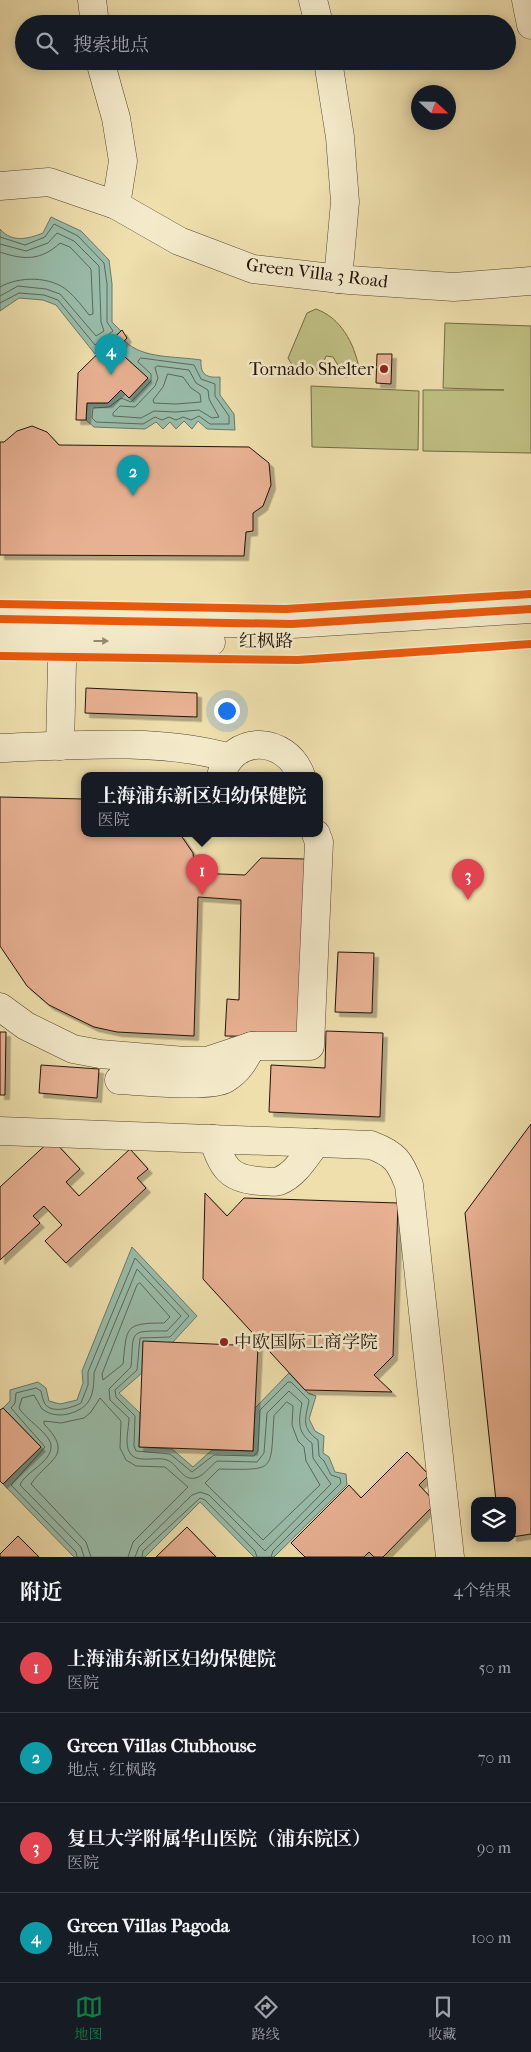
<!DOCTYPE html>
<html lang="zh">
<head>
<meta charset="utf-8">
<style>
  :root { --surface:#171b24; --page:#242831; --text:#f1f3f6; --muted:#9ea1a6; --line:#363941; --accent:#0b8043 }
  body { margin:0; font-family:"IM FELL French Canon","Noto Serif SC",serif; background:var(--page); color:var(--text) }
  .controls { position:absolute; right:15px; bottom:15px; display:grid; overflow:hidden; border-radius:10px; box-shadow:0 2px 12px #0003 }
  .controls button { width:45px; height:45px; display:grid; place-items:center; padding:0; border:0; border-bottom:1px solid var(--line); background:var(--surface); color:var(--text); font:25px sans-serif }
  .compass { position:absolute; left:411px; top:85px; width:45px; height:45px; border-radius:50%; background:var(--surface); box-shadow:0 2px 12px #0003; rotate:112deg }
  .you { position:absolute; left:226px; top:710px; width:18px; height:18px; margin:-12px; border:4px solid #fff; border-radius:50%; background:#1a73e8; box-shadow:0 0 0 8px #1a73e833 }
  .badge { display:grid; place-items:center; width:32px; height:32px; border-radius:50%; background:var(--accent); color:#fff; font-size:16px; font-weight:700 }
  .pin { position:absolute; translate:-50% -41px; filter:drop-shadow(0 1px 2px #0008) }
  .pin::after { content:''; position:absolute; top:26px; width:18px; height:15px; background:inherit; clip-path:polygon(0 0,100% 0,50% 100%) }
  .popup { position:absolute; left:81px; top:772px; width:242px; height:65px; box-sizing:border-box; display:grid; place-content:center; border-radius:10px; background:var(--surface); filter:drop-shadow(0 1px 4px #0005); font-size:16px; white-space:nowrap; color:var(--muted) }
  .popup b { font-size:19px; color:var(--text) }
  .popup::after { content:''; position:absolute; left:50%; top:100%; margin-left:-10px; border:10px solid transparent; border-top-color:var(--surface) }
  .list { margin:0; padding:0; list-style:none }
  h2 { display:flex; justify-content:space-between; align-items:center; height:65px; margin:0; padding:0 20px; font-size:21px }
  h2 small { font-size:16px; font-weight:400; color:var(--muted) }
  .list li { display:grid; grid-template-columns:32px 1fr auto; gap:15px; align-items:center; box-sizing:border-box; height:90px; padding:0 20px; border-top:1px solid var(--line) }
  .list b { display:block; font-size:19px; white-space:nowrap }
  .list p { margin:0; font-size:16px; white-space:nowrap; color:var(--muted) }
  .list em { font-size:16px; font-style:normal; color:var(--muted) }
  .icon { flex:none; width:28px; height:28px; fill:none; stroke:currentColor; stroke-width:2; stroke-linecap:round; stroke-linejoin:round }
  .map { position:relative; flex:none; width:531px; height:1557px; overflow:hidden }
  .search { position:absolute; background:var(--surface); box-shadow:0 2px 12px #0003; left:15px; right:15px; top:15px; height:55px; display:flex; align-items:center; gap:12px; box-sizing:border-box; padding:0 18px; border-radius:28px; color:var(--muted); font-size:19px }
  .sheet { height:425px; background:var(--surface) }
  nav { display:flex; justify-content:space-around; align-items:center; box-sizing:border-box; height:70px; border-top:1px solid var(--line); background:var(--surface); font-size:14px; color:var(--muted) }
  nav a { display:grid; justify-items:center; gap:2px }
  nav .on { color:var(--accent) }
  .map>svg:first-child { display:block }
  .green { fill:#c0c084; stroke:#706a46 }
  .water { fill:#99bdab; stroke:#69796a }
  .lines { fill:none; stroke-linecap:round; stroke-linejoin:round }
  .shore { stroke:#5c685a; stroke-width:1 }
  .building { fill:#e8b193; stroke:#201308; filter:url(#shadow) }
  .minor-casing { stroke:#544631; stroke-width:29 }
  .minor { stroke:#f4eaca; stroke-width:28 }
  .cycleway-casing { stroke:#f4eaca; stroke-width:11 }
  .cycleway { stroke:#e8590c; stroke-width:8 }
  .oneway { fill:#958973 }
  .poi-dot { fill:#8f2418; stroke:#f4eaca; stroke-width:2 }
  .labels { text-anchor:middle; stroke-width:5; stroke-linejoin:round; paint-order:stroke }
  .street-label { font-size:18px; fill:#201308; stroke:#f4eaca }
  .poi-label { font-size:18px; fill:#201308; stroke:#f4eaca; text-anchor:end }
</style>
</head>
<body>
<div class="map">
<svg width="531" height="1557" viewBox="0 0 531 1557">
  <defs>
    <filter id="shadow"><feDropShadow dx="4.5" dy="4.5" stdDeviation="0" flood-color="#0004"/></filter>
  </defs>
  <rect width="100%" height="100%" fill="#eedfad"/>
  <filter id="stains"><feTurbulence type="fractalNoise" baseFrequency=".004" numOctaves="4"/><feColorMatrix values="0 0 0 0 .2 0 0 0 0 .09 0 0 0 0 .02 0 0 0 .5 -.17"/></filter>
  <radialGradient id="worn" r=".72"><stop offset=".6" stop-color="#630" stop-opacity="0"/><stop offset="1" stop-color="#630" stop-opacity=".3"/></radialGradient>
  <g class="green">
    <path d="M316 309C341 318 354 343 359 368L355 376 345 377 333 357 326 356 322 366 312 374C299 373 294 369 288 358L307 313Z"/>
    <path d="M445 323 531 326V453L423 451V390H504L443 388Z"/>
    <path d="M311 386 419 391 418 450 312 447Z"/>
  </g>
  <g class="water">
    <path d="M51 217 81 231 109 260 112 284V322L121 331 95 354 56 305 43 300 19 298 0 311V229C12 243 28 239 43 233Z"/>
    <path d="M125 341C142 359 176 356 201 360 200 375 207 378 220 377V395L234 414 235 430 207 429 198 421 192 429 184 421 176 429 170 422 163 429 156 422 145 429 94 427 86 420 87 403H108L121 390 129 398 148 378 125 357 120 362 112 354Z"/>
    <path d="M132 1247 197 1316 172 1343 143 1342 142 1373 119 1393 140 1413 139 1447 172 1449 193 1467 212 1450 253 1451 255 1408 289 1373 308 1393 316 1396 309 1419 315 1431 324 1436 323 1453 329 1457 335 1472 346 1474 347 1485 274 1557H254L200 1502 145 1557H74L3 1484 40 1447 3 1408 10 1401V1390L38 1382 46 1388 49 1401 60 1404 77 1400 83 1383 82 1371Z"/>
  </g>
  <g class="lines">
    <g class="shore">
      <path d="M0 237 25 245 45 237 54 224 78 236 104 263 107 284V322L113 331 95 345 58 300 44 295 19 293 0 303"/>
      <path d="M0 244 26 251 48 243 57 233 74 241 99 266 101 322 104 331 96 336 60 294 46 289 18 286 0 296"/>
      <path d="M0 252C23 260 41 261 60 243L70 247 91 269 93 314 89 315C83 307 76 298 68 291 51 276 19 276 0 287"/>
      <path d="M141 358 194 365 201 379 215 384V396L229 416V424H210L199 416 191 420 183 417 176 420 169 417 162 420 155 417 143 424 96 422 92 418 93 408 109 407 121 398 131 402 151 381V374L138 362Z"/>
      <path d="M158 366 189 370 196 383 208 390 209 399 219 417 212 418 199 410 176 412 154 411 141 418 113 416V413L120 406 135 407 155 386 158 378 155 368Z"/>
      <path d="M168 374 183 377 191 388 200 394 201 402 176 404 154 403 153 400 163 387Z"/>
      <path d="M140 1283 170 1317 164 1323C124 1323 127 1327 123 1364L103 1380 102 1374 137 1285Z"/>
      <path d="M287 1402 293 1406 292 1425 298 1441 304 1447 306 1461 320 1485 263 1540 205 1483 219 1469C277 1470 270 1472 274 1416Z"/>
      <path d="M77 1557 76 1552 11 1485 45 1447 11 1408 15 1403 16 1393 36 1388 41 1391C42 1395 43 1401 45 1404 52 1414 72 1408 81 1403L88 1385V1372L135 1258 189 1316 170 1337 140 1338 137 1370 115 1390 116 1397 135 1416 134 1446 136 1451 170 1454 192 1472 214 1455 254 1456 258 1451 260 1410 288 1382H291L309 1400C306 1418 300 1427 318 1440L319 1456 324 1461 331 1475 340 1478 341 1483 273 1551 271 1557"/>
      <path d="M84 1557 81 1547 20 1485C25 1472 52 1462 51 1446 51 1434 25 1419 19 1408L22 1398 34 1395 42 1409C50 1415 59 1416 68 1414 91 1408 94 1395 94 1373L137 1269 181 1316 167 1331C128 1331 134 1330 131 1367L109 1389 110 1400 129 1418C129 1428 124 1445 130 1453 137 1464 156 1456 167 1460 177 1463 182 1481 195 1478 203 1477 210 1466 217 1461L257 1462 264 1453 267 1413 289 1391 302 1403C299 1419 296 1432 312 1443L313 1458 331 1484 265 1551 209 1495 200 1492 192 1495 139 1547 135 1557"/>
      <path d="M91 1557 86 1542 31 1484C48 1459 75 1456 44 1424V1421L61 1423 84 1418 91 1412 100 1398 121 1421 120 1448 126 1460 136 1466 165 1467 188 1487 133 1542 128 1557"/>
      <path d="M142 1557 143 1551 200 1498 205 1500 255 1551 257 1557"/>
    </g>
  </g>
  <g class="building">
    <path d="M122 330 127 338 112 354 120 362 125 357 148 378 129 398 121 390 108 403H87L86 420H76L78 373Z"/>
    <path d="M377 354H392L391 384 376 383Z"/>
    <path d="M32 426 47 432 59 445 249 447 269 463 271 485 263 506 253 513V531L246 532 244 556 0 555V442H4L17 431Z"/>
    <path d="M86 688 197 693V717L85 713Z"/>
    <path d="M0 797 84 799V834H180L193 853 195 873 245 875 261 858 306 859 303 1037 225 1036 227 999 239 1000 241 900 198 897 194 1036 117 1032 94 1027 49 1005 27 986 0 946Z"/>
    <path d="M338 952 374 953 372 1013 335 1012Z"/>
    <path d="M326 1031 383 1033 380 1117 269 1112 271 1065 325 1068Z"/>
    <path d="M0 1032H6L5 1095H0Z"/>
    <path d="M41 1065 99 1069 97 1098 39 1093Z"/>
    <path d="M531 1124V1534L512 1537V1501H496L465 1213Z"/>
    <path d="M52 1139 80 1169 66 1182 79 1196 130 1149 148 1169 137 1178 146 1188 66 1263 45 1241 62 1225 44 1206 33 1216 40 1223 0 1260V1187Z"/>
    <path d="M205 1193 227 1216 244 1198 398 1203 393 1356 374 1375 392 1392 305 1390 203 1279Z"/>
    <path d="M143 1341 258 1346 253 1451 139 1447Z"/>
    <path d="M3 1408 41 1447 3 1484 0 1481V1410Z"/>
    <path d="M407 1452 429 1475 419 1485 436 1503 383 1557H374L369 1552 364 1557H305L291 1543 349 1485 361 1498Z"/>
    <path d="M187 1527 216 1557H156Z"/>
    <path d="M18 1536 39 1557H0V1554Z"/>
  </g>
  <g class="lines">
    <g class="minor-casing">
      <g id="minor">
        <path d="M92 0 95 24"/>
        <path d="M313 0 319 24"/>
        <path d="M526 0 531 25"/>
        <path d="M100 61 116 118 123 161 116 205"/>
        <path d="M328 61 340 137 345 202 338 279"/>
        <path d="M0 186 49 182 116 205 179 241 253 269 349 280 454 287 531 281"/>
        <path d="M0 619 292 624 531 609"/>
        <path d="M0 640 211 642"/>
        <path d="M60 746 63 622"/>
        <path d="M0 748C72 745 161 738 230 758"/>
        <path d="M221 776C232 733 287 736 301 776"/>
        <path d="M0 1007 26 1026 73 1049 100 1054 185 1061H207L252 1046H310L319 842 316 834"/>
        <path d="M119 1080C140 1081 210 1088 225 1079 239 1071 245 1059 252 1046"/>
        <path d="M0 1131 371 1145C395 1154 400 1161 409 1185L450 1557"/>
        <path d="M213 1139C223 1167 228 1179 260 1181 265 1181 274 1183 279 1181 295 1175 306 1156 316 1143"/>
      </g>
    </g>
    <use href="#minor" class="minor"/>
    <g class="cycleway-casing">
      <g id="cycleway">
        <path d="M0 604 286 609 531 594"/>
        <path d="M0 619 292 624 531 609"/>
        <path d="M0 656 298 660 531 644"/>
      </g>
    </g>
    <use href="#cycleway" class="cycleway"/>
  </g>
  <defs><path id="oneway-solid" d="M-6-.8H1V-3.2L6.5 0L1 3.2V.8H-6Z" transform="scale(1.25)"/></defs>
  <use class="oneway" href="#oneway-solid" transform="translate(101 641)"/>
  <g class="poi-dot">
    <circle cx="384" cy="369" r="5"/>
    <circle cx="224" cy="1342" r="5"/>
  </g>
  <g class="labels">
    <g class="street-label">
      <text transform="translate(317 273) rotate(7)" y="6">Green Villa 3 Road</text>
      <text x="266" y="647">红枫路</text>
    </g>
    <g class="poi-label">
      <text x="374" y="375">Tornado Shelter</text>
      <text x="234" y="1348" text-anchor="start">中欧国际工商学院</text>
    </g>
  </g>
  <rect width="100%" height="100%" filter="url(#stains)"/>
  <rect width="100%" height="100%" fill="url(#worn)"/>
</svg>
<div class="controls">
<button><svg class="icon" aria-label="layers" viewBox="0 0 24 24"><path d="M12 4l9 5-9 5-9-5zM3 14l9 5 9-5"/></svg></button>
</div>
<svg class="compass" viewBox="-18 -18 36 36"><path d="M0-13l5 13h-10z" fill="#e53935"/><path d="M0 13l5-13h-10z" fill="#9ea1a6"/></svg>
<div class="you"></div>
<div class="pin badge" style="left:202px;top:895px;background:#e0444e">1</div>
<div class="popup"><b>上海浦东新区妇幼保健院</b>医院</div>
<div class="pin badge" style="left:133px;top:496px;background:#0f9aa8">2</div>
<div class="pin badge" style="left:468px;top:900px;background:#e0444e">3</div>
<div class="pin badge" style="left:111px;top:375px;background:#0f9aa8">4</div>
<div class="search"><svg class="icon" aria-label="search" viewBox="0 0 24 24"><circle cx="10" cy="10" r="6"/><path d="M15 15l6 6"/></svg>搜索地点</div>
</div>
<section class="sheet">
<h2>附近<small>4个结果</small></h2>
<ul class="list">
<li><span class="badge" style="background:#e0444e">1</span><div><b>上海浦东新区妇幼保健院</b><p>医院</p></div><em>50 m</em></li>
<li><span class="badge" style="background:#0f9aa8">2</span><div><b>Green Villas Clubhouse</b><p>地点 · 红枫路</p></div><em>70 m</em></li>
<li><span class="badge" style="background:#e0444e">3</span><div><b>复旦大学附属华山医院（浦东院区）</b><p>医院</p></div><em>90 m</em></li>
<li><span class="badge" style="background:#0f9aa8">4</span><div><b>Green Villas Pagoda</b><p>地点</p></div><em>100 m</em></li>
</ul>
</section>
<nav>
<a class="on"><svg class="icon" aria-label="map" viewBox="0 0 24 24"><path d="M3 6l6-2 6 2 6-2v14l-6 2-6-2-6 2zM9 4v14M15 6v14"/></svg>地图</a>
<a><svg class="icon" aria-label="directions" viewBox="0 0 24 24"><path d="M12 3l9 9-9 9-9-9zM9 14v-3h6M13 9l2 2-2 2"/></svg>路线</a>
<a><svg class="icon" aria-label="saved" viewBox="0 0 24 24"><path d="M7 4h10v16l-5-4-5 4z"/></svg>收藏</a>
</nav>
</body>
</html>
